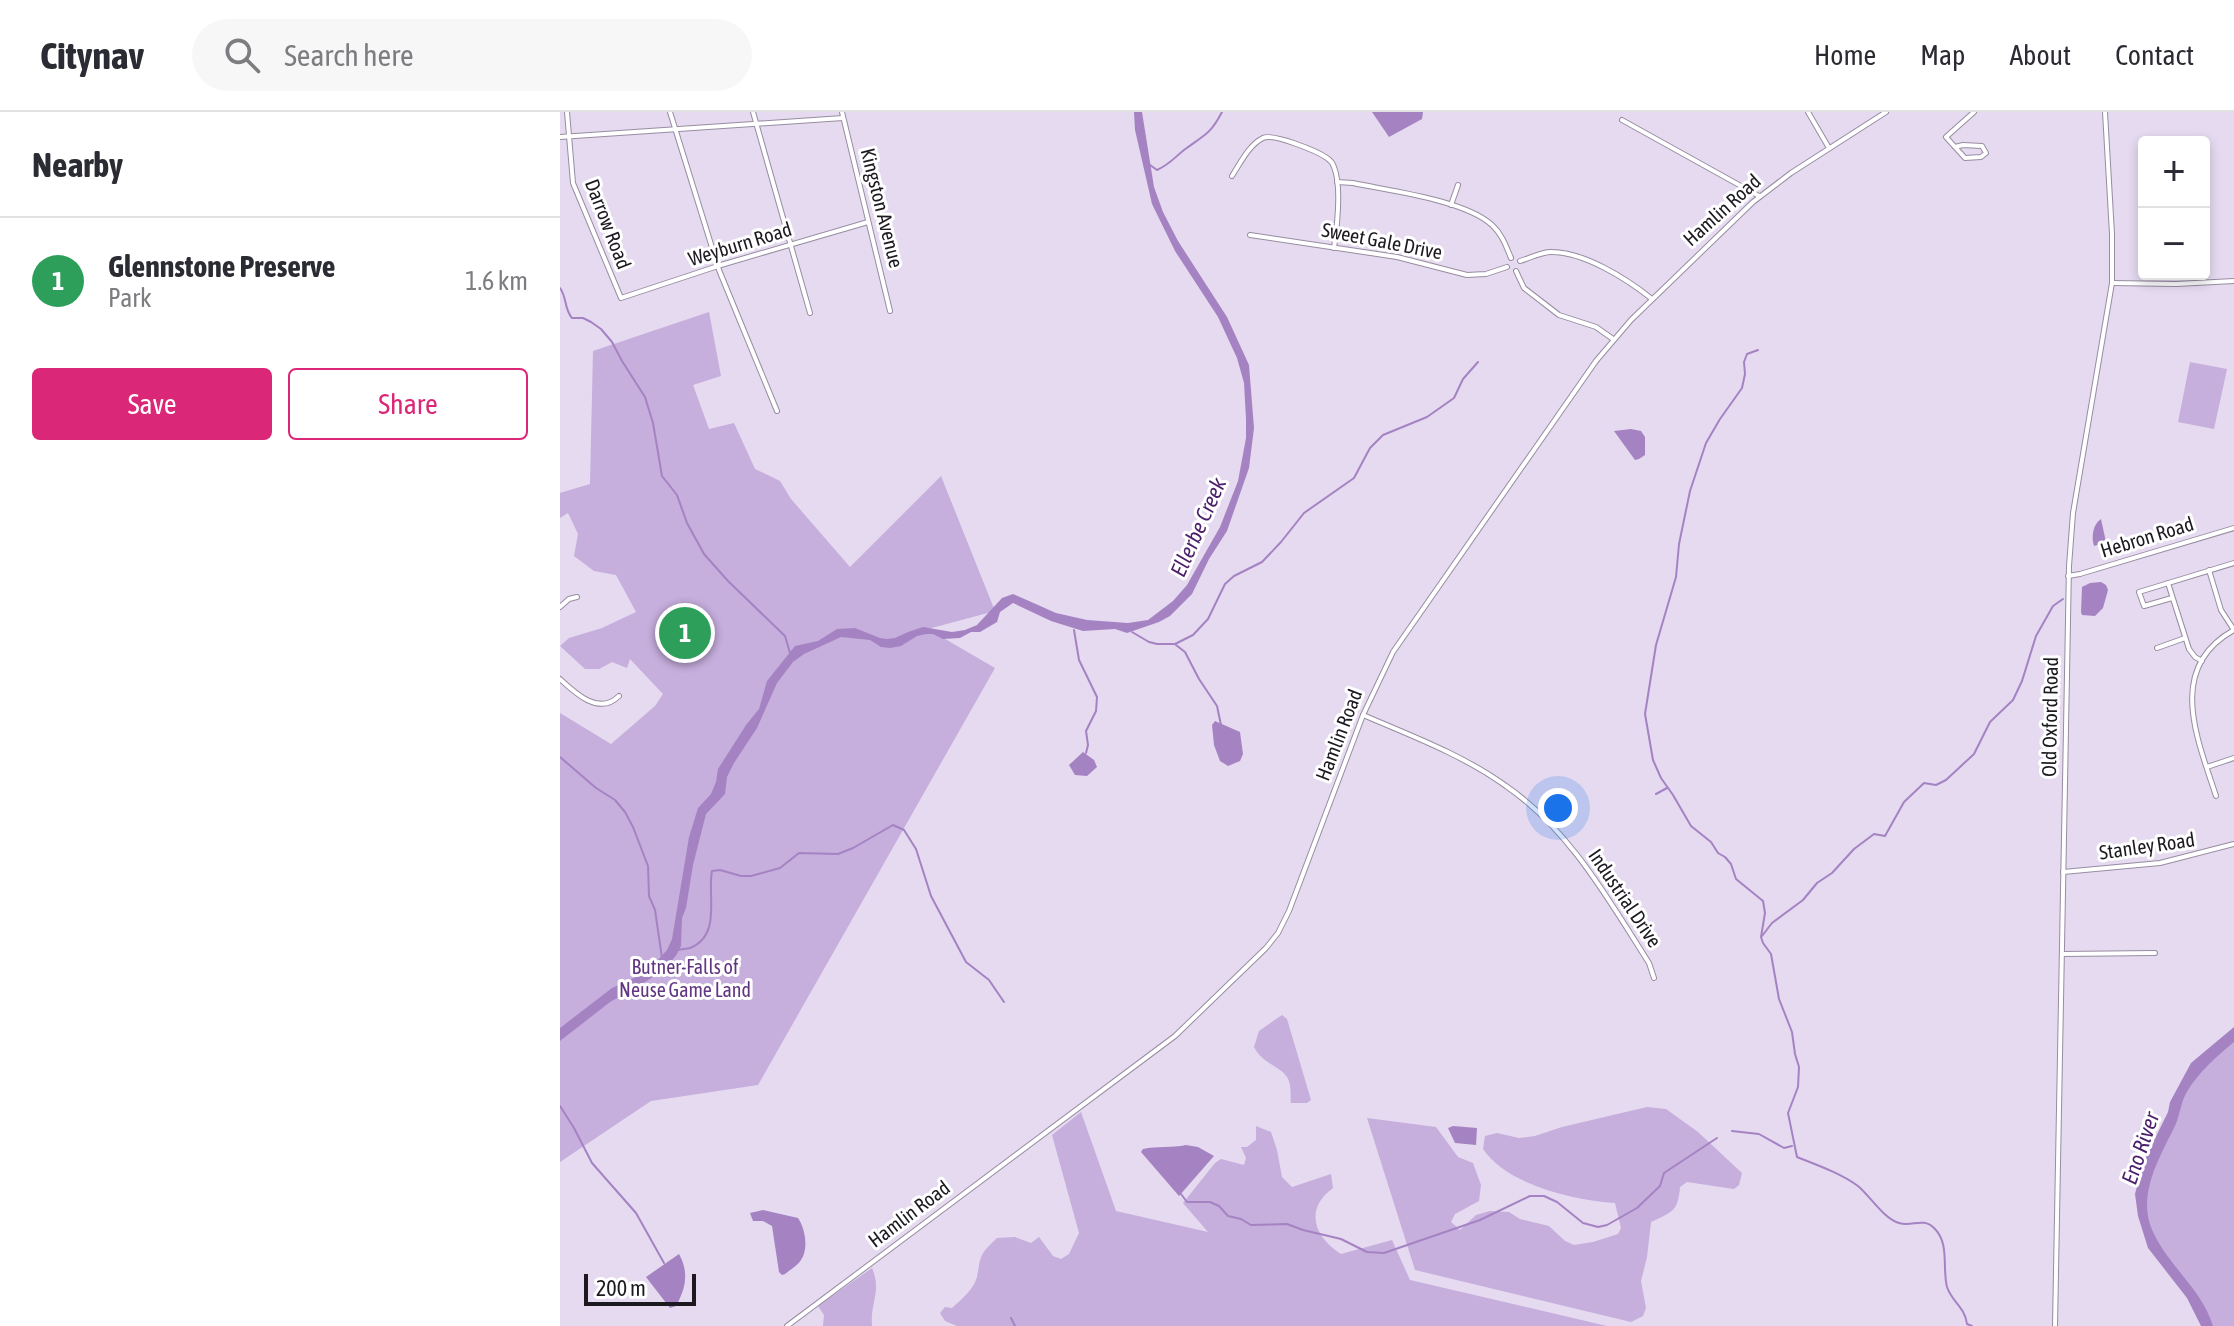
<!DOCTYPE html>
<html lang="en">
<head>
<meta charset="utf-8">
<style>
  :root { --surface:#fff; --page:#f7f7f7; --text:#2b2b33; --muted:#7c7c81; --line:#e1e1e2; --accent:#db2777 }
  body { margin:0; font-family:"Asap Condensed",sans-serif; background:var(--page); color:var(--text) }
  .controls { position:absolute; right:24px; top:24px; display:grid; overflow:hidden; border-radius:8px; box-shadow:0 4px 12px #0003 }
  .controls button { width:72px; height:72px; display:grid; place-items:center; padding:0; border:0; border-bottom:2px solid var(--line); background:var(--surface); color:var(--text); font:40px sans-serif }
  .scale { position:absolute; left:24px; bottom:20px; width:112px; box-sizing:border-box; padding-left:8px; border:4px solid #1d1920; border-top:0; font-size:22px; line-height:28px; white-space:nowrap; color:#1d1920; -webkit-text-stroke:6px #fff; paint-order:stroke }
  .you { position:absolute; left:998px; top:696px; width:28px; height:28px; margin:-20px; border:6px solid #fff; border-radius:50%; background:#1a73e8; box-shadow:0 0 0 12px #1a73e833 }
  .badge { display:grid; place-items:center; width:52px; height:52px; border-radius:50%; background:var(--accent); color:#fff; font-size:26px; font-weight:700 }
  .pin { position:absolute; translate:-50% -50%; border:4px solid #fff; box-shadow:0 2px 8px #0006 }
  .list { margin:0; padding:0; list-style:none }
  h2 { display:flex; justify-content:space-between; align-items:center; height:104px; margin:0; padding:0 32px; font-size:34px }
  h2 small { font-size:26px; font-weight:400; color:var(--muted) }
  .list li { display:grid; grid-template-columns:52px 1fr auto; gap:24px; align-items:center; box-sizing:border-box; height:128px; padding:0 32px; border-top:2px solid var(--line) }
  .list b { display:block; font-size:30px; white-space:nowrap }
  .list p { margin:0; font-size:26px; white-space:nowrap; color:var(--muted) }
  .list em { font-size:26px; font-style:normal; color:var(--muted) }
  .actions { display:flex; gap:16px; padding:24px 32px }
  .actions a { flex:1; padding:18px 0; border:2px solid var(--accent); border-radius:8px; text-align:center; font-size:28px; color:var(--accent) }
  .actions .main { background:var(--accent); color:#fff }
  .icon { flex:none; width:44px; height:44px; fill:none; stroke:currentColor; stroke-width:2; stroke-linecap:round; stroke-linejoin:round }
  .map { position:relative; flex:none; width:1674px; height:1214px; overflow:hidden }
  header { display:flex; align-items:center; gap:48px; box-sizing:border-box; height:112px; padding:0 40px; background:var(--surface); border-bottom:2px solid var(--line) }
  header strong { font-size:38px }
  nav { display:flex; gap:44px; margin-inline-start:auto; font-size:28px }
  .search { width:560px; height:72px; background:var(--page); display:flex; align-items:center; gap:20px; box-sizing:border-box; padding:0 28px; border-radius:44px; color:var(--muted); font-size:30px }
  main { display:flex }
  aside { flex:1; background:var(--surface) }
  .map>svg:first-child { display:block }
  .green { fill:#c6aedd }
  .water { fill:#a583c3 }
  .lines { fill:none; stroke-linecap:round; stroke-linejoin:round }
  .stream { stroke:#a583c3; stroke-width:2 }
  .minor-casing { stroke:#978da1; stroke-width:6 }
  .minor { stroke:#fff; stroke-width:4 }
  .labels { text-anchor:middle; stroke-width:6; stroke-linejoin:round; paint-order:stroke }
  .street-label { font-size:20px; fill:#1d1920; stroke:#fff }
  .park-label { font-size:20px; fill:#613582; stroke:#fff }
  .water-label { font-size:22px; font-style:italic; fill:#4c1f6b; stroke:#fff }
</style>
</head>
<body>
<header>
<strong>Citynav</strong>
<div class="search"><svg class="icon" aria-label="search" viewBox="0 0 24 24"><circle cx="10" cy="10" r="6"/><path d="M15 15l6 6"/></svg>Search here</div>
<nav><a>Home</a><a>Map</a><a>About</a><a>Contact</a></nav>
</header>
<main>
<aside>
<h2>Nearby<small></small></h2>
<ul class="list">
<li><span class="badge" style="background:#2e9e5b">1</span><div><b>Glennstone Preserve</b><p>Park</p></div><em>1.6 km</em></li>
</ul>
<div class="actions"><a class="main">Save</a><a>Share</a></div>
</aside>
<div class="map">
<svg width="1674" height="1214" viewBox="0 0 1674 1214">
  <rect width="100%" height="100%" fill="#e5daf0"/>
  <g class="green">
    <path d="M149 200 161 264 133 273 149 317 174 311 195 357 220 369 231 387 290 455 381 364 435 499 368 517 435 556 198 973 91 989 0 1050V601L51 632 95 594 103 582 70 547 67 556 52 550 39 557H25L0 534 9 526 42 516 76 500 56 463 34 459 14 444 18 422 8 401 0 406V381L30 372 33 239Z"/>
    <path d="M1630 250 1667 257 1654 317 1618 310Z"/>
    <path d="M722 903 727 907 751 988 747 991H731C730 983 732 973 727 965 720 954 703 952 694 935L699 919Z"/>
    <path d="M1674 921V1214H1646L1586 1120V1064L1616 989Z"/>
    <path d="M1087 995 1106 997 1138 1020 1182 1061 1179 1073 1174 1077 1127 1070 1120 1075C1118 1100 1112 1100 1091 1110L1087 1145 1081 1169 1086 1196 1083 1204 1071 1210 855 1158 807 1006 876 1015 898 1045 913 1051 921 1073 919 1089 895 1102 891 1110 900 1118 916 1103 930 1099 949 1100 960 1107 989 1114 1005 1129 1014 1133 1033 1130 1058 1122 1061 1116 1055 1091C1014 1088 947 1073 923 1037L925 1024 937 1021 959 1026 975 1024 1002 1015Z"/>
    <path d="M521 1000 556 1099 648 1120 623 1091 655 1051 661 1047 684 1053 686 1046 681 1035H687L696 1028V1014L711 1020 717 1038 722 1065 732 1075 771 1062 773 1076C744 1097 754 1125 781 1142L832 1128 850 1168 1047 1214H397L385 1209 380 1201 385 1195 392 1196C401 1188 414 1177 417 1165 421 1143 419 1143 437 1126L455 1125 471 1131 479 1125 493 1144 501 1147 509 1142 519 1121 492 1023Z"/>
    <path d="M312 1156C322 1180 310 1189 312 1214H263L264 1203 258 1194Z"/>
  </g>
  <g class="water">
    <path d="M574 0H582L594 75 603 100 618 129 667 205 689 253 694 316 689 356 667 419 649 447 632 482 610 504 599 510 567 521 555 517 523 519 491 509 453 491 440 500 437 510 420 520H411L400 526 383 527 373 522H366L357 524 341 534 330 536 321 535 310 528 281 525 244 542 233 550 217 571 197 616 174 651 167 665 165 682 146 702 133 753 126 796 122 806 121 834 117 842 111 850 90 867 50 890 0 929V916L52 876 87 860 107 838 112 827 129 725 138 696 151 682 156 670 158 657 186 613 199 597 207 569 235 534 258 529 277 517 295 516 320 526 327 527 335 526 348 520 363 515 392 520 405 518 417 513 442 486 453 482 496 501 527 508 568 511 588 508 613 489 627 473 660 415 678 369 686 326V307L684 271 677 246 658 205 615 139 592 92 575 18Z"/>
    <path d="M812 0H863L862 7 829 25Z"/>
    <path d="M1071 317 1081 319 1085 325V343L1079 347 1075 348 1054 319Z"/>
    <path d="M1541 407 1546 430 1534 434C1531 425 1533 412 1541 407Z"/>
    <path d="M1541 470 1546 473 1548 478 1543 496 1535 504 1522 503 1521 500 1522 475 1530 471Z"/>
    <path d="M655 609 680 620 683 642 680 649 668 654 660 649 654 633 652 613Z"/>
    <path d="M523 640 534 648 537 655 527 664 515 663 509 653Z"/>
    <path d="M1674 915V930C1657 944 1639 960 1628 978 1620 990 1620 1006 1613 1018 1597 1050 1576 1087 1594 1122 1610 1155 1642 1178 1653 1214H1641L1627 1186 1588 1136 1578 1104 1575 1082 1583 1051 1608 1000 1610 990 1631 951Z"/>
    <path d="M893 1014 917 1016 916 1033 895 1031 888 1016Z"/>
    <path d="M626 1033 638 1035 654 1044 619 1084 581 1040 583 1037C597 1034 612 1036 626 1033Z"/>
    <path d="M203 1098 238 1106C245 1116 249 1137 241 1148 238 1153 230 1158 225 1162L222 1163 219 1160 212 1114 203 1109H193L190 1101Z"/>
    <path d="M119 1142C129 1160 126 1176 116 1194L110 1196 86 1165Z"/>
  </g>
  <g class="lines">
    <g class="stream">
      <path d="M590 53 597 58C610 52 614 46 624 38 644 23 650 23 662 0"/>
      <path d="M0 176C7 185 4 197 12 206H23L31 210 41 217 52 230 62 249 85 285 93 311 102 364 117 383 127 411 144 442 168 469 225 524 230 541"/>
      <path d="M1198 238 1187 242 1184 250 1185 262 1182 276 1160 307 1146 331 1130 379 1119 432 1116 465 1096 533 1085 602 1093 648 1101 666 1113 683 1131 714 1151 730 1158 741 1165 745 1171 752 1176 767 1203 789 1205 801 1201 825 1203 831 1211 842 1219 887 1232 920 1235 942 1239 955 1238 975 1228 1001 1237 1045C1257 1053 1280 1061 1298 1074 1311 1085 1323 1106 1339 1111 1352 1115 1363 1105 1374 1116 1390 1131 1382 1156 1387 1175 1392 1190 1405 1195 1407 1212L1412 1214"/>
      <path d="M514 518 519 548 537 585 536 599 526 619 528 633 526 641"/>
      <path d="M572 520 589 530 597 532H615L633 523 648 507 665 472 674 464 702 450 721 430 744 401 794 366 810 336 823 323 867 305 894 286 903 267 918 250"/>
      <path d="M616 533 625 540 639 567 657 594 661 613"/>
      <path d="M0 645 36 676 55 688 65 700 73 715 88 754 89 784 95 798 102 846"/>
      <path d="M1096 682 1107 676"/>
      <path d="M1202 824 1212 811 1243 788 1257 771 1272 761 1294 737 1314 722 1325 724 1344 690 1364 671 1376 673 1386 668 1414 642 1430 610 1453 588 1462 569 1476 524 1493 494 1503 487"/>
      <path d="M118 838C122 837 126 837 130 836 162 824 147 782 152 759L160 758 181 764H191L220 756 239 741 278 742 293 736 333 713 344 718 356 737 371 784 406 850 429 868 444 890"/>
      <path d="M0 994 14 1016 32 1051 76 1101 104 1151"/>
      <path d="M1172 1019 1199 1022 1224 1036 1232 1034"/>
      <path d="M621 1082 627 1090H650L659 1094 668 1104 681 1107 691 1113 727 1112 743 1118 781 1127 807 1140 824 1141 920 1108 970 1084H984L997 1090 1023 1111 1038 1115 1047 1113 1077 1096 1100 1074 1104 1061 1157 1026"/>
      <path d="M451 1206 455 1214"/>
    </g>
    <g class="minor-casing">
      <g id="minor">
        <path d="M7 0 13 71 61 186 161 153 308 110"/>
        <path d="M110 0 159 158 217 299"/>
        <path d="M193 0 250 201"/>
        <path d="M282 0 330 199"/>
        <path d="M1248 0 1269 36"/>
        <path d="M1062 8 1199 84"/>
        <path d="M0 25 283 6"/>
        <path d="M1403 33 1422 34 1426 41 1421 45 1405 46 1395 35Z"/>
        <path d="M1394 34 1386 25 1414 0"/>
        <path d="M672 64C681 50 689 33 703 26 713 21 757 39 767 46 770 48 773 52 774 55 782 75 777 115 774 136"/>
        <path d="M777 70 793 71C830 79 905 88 932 113 942 122 946 134 951 146"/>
        <path d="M891 93 898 73"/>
        <path d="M690 123 837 145 907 163 926 162 947 155"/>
        <path d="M960 149C970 146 979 141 990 140 1023 139 1067 167 1092 187"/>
        <path d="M956 159 964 176 999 203 1036 215 1053 227"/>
        <path d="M1552 171 1616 172 1674 169"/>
        <path d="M1649 458 1661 498 1674 518"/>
        <path d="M1508 464 1520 462 1674 416"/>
        <path d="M1608 471 1629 537 1635 545 1642 549"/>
        <path d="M1612 486 1584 494 1579 480 1674 451"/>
        <path d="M0 495 9 487 17 485"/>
        <path d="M1597 536 1625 526"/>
        <path d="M0 567C15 581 39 604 59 584"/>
        <path d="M803 603C852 624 903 643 946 674 1010 718 1048 787 1089 851L1094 866"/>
        <path d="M1647 655 1674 646"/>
        <path d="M1656 684C1638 628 1605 556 1674 518"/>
        <path d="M1503 760 1600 751 1674 732"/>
        <path d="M1502 842 1595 841"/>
        <path d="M227 1214 615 924 706 836 718 821 729 799 803 603 833 540 1036 249 1071 208 1193 90 1231 61 1326 0"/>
        <path d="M1495 1214 1509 454 1513 401 1552 171V122L1545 0"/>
      </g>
    </g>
    <use href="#minor" class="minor"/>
  </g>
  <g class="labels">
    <g class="street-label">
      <text transform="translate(322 96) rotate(76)" y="7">Kingston Avenue</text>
      <text transform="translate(1162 98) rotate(-42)" y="7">Hamlin Road</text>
      <text transform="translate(48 112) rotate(69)" y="7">Darrow Road</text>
      <text transform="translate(822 129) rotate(11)" y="7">Sweet Gale Drive</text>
      <text transform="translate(180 132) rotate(-17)" y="7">Weyburn Road</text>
      <text transform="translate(1587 425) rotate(-17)" y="7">Hebron Road</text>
      <text transform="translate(1490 605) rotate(-89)" y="7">Old Oxford Road</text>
      <text transform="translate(779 623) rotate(-69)" y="7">Hamlin Road</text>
      <text transform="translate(1587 734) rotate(-8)" y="7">Stanley Road</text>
      <text transform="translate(1065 786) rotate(56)" y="7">Industrial Drive</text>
      <text transform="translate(349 1102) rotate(-37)" y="7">Hamlin Road</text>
    </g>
    <g class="park-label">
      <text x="125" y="862">Butner-Falls of<tspan x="125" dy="23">Neuse Game Land</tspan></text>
    </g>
    <g class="water-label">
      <text transform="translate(638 415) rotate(-66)" y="8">Ellerbe Creek</text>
      <text transform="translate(1580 1036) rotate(-71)" y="8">Eno River</text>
    </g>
  </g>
</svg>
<div class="controls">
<button>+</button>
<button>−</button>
</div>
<div class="scale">200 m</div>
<div class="you"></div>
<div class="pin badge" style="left:125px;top:521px;background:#2e9e5b">1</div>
</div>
</main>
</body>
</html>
